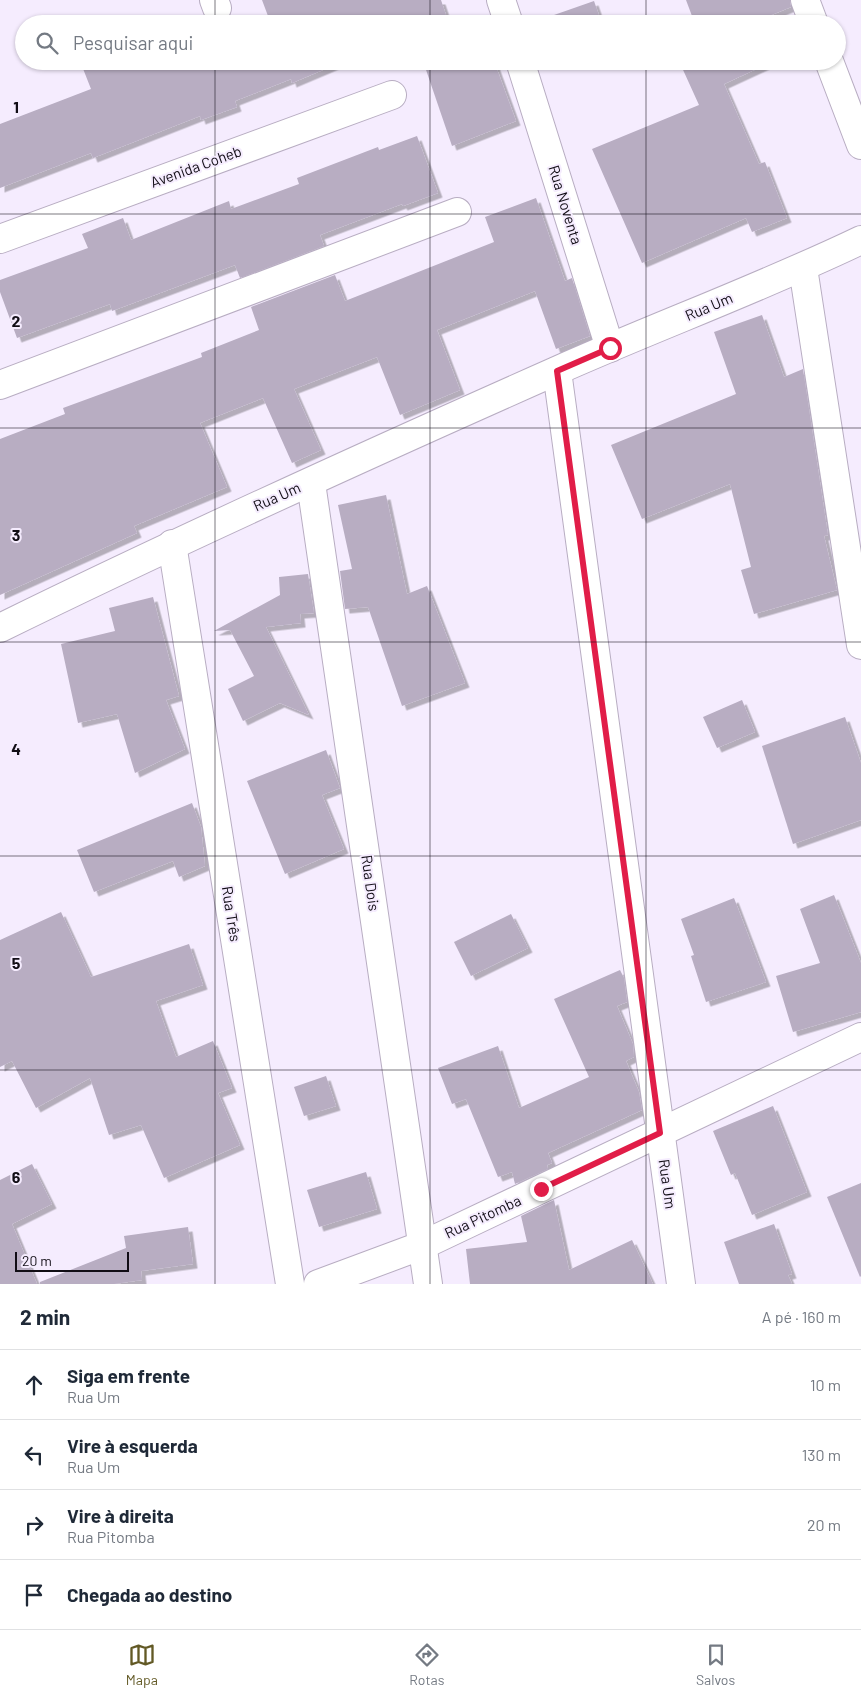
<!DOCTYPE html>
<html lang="pt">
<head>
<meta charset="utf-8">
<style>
  :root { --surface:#fff; --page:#f6f6f7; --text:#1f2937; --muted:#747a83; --line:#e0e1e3; --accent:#625925 }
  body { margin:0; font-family:Barlow,sans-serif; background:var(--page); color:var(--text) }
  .scale { position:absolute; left:15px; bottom:12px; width:114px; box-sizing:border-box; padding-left:5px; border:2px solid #110d15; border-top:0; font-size:14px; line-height:18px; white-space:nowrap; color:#110d15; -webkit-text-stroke:4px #f5ecfe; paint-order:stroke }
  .stop { position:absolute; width:15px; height:15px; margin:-11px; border:4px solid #e11d48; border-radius:50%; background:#fff }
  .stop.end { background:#e11d48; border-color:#fff; box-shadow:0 1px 5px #0008 }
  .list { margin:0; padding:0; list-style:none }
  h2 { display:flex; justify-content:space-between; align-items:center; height:65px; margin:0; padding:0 20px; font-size:21px }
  h2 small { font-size:16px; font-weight:400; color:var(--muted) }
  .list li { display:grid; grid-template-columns:32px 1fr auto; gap:15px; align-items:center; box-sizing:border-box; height:70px; padding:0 20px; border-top:1px solid var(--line) }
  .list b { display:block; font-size:19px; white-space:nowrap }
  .list p { margin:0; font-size:16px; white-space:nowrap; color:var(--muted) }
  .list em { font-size:16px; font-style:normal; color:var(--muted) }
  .icon { flex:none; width:28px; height:28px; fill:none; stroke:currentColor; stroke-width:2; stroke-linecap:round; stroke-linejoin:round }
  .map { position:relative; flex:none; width:861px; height:1284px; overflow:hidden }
  .search { position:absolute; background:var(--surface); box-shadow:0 1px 4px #0004; left:15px; right:15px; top:15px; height:55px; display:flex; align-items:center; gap:12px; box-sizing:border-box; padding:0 18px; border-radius:28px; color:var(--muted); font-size:19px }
  .sheet { height:345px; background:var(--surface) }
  nav { display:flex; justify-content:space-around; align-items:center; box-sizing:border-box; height:70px; border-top:1px solid var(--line); background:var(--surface); font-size:14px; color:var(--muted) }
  nav a { display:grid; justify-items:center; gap:2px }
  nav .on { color:var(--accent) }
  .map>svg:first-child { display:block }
  .building { fill:#b8adc2; filter:url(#shadow) }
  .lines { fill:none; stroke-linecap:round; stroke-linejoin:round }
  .minor-casing { stroke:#b8adc2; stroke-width:30 }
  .minor { stroke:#fff; stroke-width:28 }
  .route { stroke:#e11d48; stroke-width:6 }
  .grid { fill:none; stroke:#110d15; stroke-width:1; stroke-opacity:0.55 }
  .labels { text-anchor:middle; stroke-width:4; stroke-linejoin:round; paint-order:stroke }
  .street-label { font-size:15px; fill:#110d15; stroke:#f5ecfe }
  .grid-label { font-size:16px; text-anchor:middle; font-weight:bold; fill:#110d15; stroke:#f5ecfe; stroke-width:4; stroke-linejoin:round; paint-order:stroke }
</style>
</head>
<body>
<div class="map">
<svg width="861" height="1284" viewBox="0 0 861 1284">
  <defs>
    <filter id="shadow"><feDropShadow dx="4.5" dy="4.5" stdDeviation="0" flood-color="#0004"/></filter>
  </defs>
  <rect width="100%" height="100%" fill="#f5ecfe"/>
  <g class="building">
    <path d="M262 0H441L449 24H271Z"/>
    <path d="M686 0H790L791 7 749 24H695Z"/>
    <path d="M594 1 602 24H534V22Z"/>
    <path d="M80 61H344L292 83 291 79 235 101 237 107 201 120 200 116 93 158 91 153 0 188V124L91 89Z"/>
    <path d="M423 61H494L516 121 452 146Z"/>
    <path d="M679 61H774L724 84 759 164 765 162 787 218 752 232 746 218 642 263 592 149 699 105Z"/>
    <path d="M417 136 438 193 403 206 402 204 320 235 324 246 240 278 235 265 112 311 110 304 17 338 0 292V280L88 248 82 234 123 218 131 240 229 201 231 209 299 184 297 178 378 147 379 150Z"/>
    <path d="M536 198 565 281 572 278 590 336 556 349 535 291 437 330 460 390 400 415 377 357 294 389 321 450 292 463 263 398 200 423 227 487 134 526 137 533 0 595V439L65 414 63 408 202 357 201 353 259 330 251 307 335 275 345 301 494 242 485 217Z"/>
    <path d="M762 315 784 377 803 369 828 535 824 536 837 590 754 614 741 570 751 567 730 484 642 519 611 445 736 394 714 332Z"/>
    <path d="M386 495 407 594 427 586 465 683 402 706 368 607 345 609 340 571 352 569 338 505Z"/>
    <path d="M308 574 314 613 300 614 301 623 266 627 309 715 280 703 243 721 228 689 254 676 230 630 214 631 280 595 279 577Z"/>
    <path d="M153 597 179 696 166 700 185 749 135 773 117 714 78 723 61 644 115 631 109 608Z"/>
    <path d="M742 700 755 732 717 748 703 717Z"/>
    <path d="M845 717 861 763V820L793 844 762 746Z"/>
    <path d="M326 750 340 788 322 795 344 849 285 874 247 781Z"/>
    <path d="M192 803 201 827 205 866 179 877 173 861 94 892 77 850Z"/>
    <path d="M834 895 861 963V1012L793 1032 776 976 820 963 800 909Z"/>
    <path d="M734 898 766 982 706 1002 691 956 694 955 681 919Z"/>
    <path d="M61 912 91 977 189 944 203 985 156 1001 176 1057 213 1041 232 1088 218 1093 240 1145 164 1178 141 1125 109 1135 90 1078 36 1108 12 1061 0 1067V940Z"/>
    <path d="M511 914 528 948 471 976 454 942Z"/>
    <path d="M620 970 624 978 627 1002 617 1006 633 1044 634 1057 626 1061 639 1092 642 1110 548 1153 552 1163 547 1165 548 1169 515 1184 512 1172 498 1177 466 1099 452 1104 438 1068 498 1046 519 1108 589 1077 554 999Z"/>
    <path d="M326 1076 336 1106 304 1116 294 1087Z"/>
    <path d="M773 1106 807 1192 752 1215 735 1173 731 1175 713 1131Z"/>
    <path d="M32 1164 52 1204 12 1224 37 1284H0V1180Z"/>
    <path d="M366 1172 377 1209 319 1227 307 1190Z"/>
    <path d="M861 1183V1276L860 1277 827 1197Z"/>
    <path d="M554 1200 569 1270 632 1240 653 1284H470L466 1249 527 1242 521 1216Z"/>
    <path d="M774 1224 792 1274 788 1275 792 1284H739L724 1242Z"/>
    <path d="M188 1227 193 1264 141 1271 142 1280 114 1284H40V1282L126 1248 124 1236Z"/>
  </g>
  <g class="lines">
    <g class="minor-casing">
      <g id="minor">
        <path d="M214 0 217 8"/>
        <path d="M501 0 509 24"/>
        <path d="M805 0 814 24"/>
        <path d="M520 61 610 348"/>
        <path d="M829 61 861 145"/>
        <path d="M0 239 392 95"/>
        <path d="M803 268 861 645"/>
        <path d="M557 371 681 1284"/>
        <path d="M0 385 457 212"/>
        <path d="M311 483 428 1284"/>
        <path d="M172 544 290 1284"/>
        <path d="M0 628C183 538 369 454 556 371 657 326 761 288 861 240"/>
        <path d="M318 1284 423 1245 861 1037"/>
      </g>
    </g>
    <use href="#minor" class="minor"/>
  </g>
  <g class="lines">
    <path class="route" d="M541 1189 660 1133 557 371 610 348"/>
  </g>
  <path class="grid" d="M215 0V24M430 0V24M646 0V24M215 61V1284M430 61V1284M646 61V1284M0 214H861M0 428H861M0 642H861M0 856H861M0 1070H861"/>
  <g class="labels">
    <g class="street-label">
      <text transform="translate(196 167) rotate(-20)" y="5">Avenida Coheb</text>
      <text transform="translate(565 205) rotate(73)" y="5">Rua Noventa</text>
      <text transform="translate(709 307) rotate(-23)" y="5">Rua Um</text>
      <text transform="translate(277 497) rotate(-24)" y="5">Rua Um</text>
      <text transform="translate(370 883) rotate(82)" y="5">Rua Dois</text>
      <text transform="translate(231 914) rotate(81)" y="5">Rua Três</text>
      <text transform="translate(667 1184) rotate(82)" y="5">Rua Um</text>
      <text transform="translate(483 1217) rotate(-25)" y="5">Rua Pitomba</text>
    </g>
  </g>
  <g class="grid-label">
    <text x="16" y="113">1</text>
    <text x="16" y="327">2</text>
    <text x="16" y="541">3</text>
    <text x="16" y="755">4</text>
    <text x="16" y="969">5</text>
    <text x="16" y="1183">6</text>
  </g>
</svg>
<div class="scale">20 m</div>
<div class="stop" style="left:610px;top:348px"></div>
<div class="stop end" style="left:541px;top:1189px"></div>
<div class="search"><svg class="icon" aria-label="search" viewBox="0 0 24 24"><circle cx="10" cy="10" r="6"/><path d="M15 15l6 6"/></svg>Pesquisar aqui</div>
</div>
<section class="sheet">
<h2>2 min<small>A pé · 160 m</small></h2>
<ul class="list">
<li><svg class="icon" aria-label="ahead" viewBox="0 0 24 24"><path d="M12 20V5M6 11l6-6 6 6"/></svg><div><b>Siga em frente</b><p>Rua Um</p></div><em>10 m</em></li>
<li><svg class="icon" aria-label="left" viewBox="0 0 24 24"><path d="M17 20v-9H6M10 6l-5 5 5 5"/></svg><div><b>Vire à esquerda</b><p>Rua Um</p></div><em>130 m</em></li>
<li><svg class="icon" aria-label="right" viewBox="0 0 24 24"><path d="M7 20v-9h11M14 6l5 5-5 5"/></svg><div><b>Vire à direita</b><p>Rua Pitomba</p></div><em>20 m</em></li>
<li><svg class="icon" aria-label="arrive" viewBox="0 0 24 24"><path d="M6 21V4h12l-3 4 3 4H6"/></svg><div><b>Chegada ao destino</b></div></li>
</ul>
</section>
<nav>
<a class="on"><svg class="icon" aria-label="map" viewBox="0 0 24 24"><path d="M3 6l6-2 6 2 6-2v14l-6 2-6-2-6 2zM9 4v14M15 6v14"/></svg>Mapa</a>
<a><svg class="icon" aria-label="directions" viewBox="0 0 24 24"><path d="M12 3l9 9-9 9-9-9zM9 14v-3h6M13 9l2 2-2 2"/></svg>Rotas</a>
<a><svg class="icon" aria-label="saved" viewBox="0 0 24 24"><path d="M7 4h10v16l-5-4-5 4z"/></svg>Salvos</a>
</nav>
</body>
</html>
